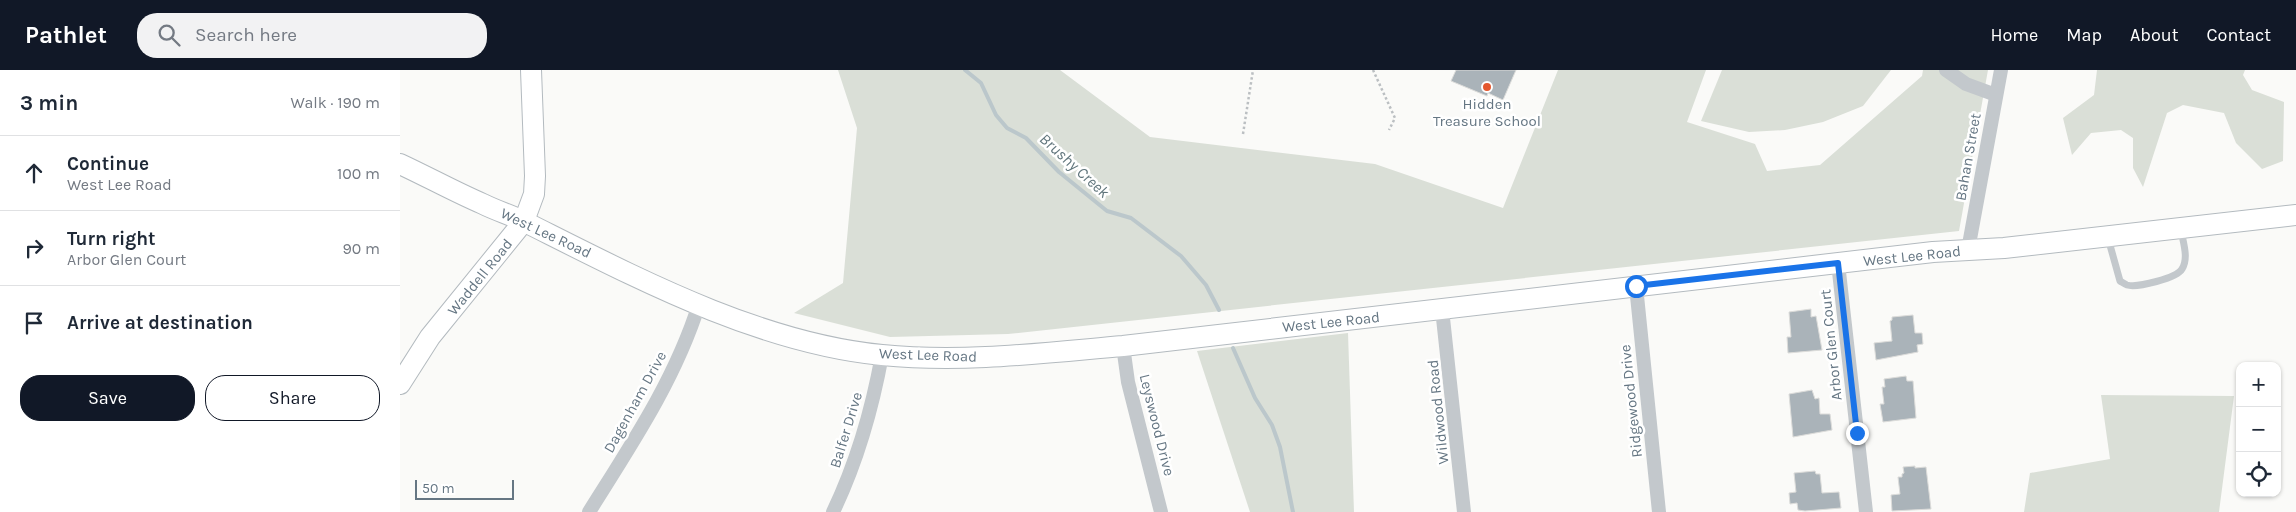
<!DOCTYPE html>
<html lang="en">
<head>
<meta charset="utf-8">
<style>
  :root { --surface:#fff; --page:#f2f2f3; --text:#1f2937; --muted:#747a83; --line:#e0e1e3; --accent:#111827 }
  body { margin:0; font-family:Karla,sans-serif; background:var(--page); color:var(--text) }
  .controls { position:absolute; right:15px; bottom:15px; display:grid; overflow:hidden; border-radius:10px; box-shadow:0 1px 4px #0004 }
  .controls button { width:45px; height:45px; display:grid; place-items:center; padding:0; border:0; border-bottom:1px solid var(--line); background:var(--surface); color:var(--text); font:25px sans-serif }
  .scale { position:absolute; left:15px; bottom:12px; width:99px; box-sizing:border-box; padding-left:5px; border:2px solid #657683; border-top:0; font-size:14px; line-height:18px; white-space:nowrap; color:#657683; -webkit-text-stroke:4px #fff; paint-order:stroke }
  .stop { position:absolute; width:15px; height:15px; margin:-11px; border:4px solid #1a73e8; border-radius:50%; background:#fff }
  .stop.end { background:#1a73e8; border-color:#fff; box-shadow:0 1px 5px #0008 }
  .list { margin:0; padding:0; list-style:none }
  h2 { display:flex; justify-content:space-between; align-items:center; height:65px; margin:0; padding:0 20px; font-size:21px }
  h2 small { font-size:16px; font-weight:400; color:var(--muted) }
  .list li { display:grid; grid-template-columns:32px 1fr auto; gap:15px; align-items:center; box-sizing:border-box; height:75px; padding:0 20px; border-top:1px solid var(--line) }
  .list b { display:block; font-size:19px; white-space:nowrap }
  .list p { margin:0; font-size:16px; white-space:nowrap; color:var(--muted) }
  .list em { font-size:16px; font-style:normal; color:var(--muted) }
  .actions { display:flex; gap:10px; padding:15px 20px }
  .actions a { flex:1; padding:11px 0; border:1px solid var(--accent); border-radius:20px; text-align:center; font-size:18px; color:var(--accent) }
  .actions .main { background:var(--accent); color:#fff }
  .icon { flex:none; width:28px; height:28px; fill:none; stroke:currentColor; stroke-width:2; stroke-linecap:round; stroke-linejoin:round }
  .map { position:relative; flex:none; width:1896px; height:442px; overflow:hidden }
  header { display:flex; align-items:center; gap:30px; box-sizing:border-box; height:70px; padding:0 25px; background:var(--accent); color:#fff }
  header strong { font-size:24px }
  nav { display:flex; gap:28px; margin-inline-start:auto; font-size:18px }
  .search { width:350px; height:45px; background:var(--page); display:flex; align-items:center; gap:12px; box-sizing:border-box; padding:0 18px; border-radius:20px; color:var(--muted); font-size:19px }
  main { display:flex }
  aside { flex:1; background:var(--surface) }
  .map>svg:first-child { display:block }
  .green { fill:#dadfd7 }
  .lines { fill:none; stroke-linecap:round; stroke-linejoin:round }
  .stream { stroke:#bbc7cb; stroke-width:4 }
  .building { fill:#aab3b9; stroke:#dcdcda }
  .secondary-casing { stroke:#b3babf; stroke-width:22 }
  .path { stroke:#bbbfc2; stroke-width:2.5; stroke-dasharray:2.5 2.5; stroke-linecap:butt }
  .lane { stroke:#c3c8cc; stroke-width:7 }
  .street { stroke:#c3c8cc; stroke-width:14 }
  .secondary { stroke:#fff; stroke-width:20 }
  .route { stroke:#1a73e8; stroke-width:6 }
  .poi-dot { fill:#e4572e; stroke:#fff; stroke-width:2 }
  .labels { text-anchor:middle; stroke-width:5; stroke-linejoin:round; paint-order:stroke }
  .poi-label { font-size:15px; fill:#657683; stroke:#fff }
  .street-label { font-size:15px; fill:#657683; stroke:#fff }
  .water-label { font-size:16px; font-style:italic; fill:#60757c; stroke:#fff }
</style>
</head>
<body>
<header>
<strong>Pathlet</strong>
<div class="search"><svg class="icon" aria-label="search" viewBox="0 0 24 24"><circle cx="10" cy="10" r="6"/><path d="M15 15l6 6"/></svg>Search here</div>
<nav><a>Home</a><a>Map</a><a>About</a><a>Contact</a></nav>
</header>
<main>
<aside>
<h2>3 min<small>Walk · 190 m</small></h2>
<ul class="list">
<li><svg class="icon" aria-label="ahead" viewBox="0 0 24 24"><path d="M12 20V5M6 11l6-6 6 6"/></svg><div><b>Continue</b><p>West Lee Road</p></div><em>100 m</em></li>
<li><svg class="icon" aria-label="right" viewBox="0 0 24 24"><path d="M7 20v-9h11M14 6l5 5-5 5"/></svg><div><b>Turn right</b><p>Arbor Glen Court</p></div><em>90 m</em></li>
<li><svg class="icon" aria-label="arrive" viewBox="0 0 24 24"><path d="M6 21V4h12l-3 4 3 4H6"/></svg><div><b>Arrive at destination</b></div></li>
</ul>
<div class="actions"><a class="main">Save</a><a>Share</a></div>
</aside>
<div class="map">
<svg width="1896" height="442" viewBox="0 0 1896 442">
  <rect width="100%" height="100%" fill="#fafaf8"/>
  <g class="green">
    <path d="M438 0H660L750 67 975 94 1103 138 1158 0H1306L1287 52 1355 74 1367 101 1420 95 1522 6 1523 0H1588L1559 161 608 264 490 267 394 243 443 213 457 58Z"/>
    <path d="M1322 0H1491L1463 36 1423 52 1385 60 1349 62 1301 51Z"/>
    <path d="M1697 0H1845L1843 5 1852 20 1884 32 1883 91 1862 99 1836 73 1824 43 1783 35 1767 43 1743 117 1733 98V68L1721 60 1691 63 1672 85 1663 48 1694 25Z"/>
    <path d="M948 263 954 442H850L797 281Z"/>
    <path d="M1701 325 1834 326 1819 442H1624L1630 403 1710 389Z"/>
  </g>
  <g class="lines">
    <g class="stream">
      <path d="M565 0 581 13 596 45 607 58 626 68 659 102 707 141 731 148 781 186 806 215 819 240"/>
      <path d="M833 278 855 328 872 355 880 377 893 442"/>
    </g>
  </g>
  <g class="building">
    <path d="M1056 0H1116L1103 30 1088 23 1087 26 1051 11Z"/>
    <path d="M1411 239V247L1416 246 1422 280 1388 283 1387 267H1391L1389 242Z"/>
    <path d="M1513 245 1515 263H1522L1523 274 1517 275 1518 282 1476 290 1474 273 1492 271 1490 251 1492 250V247Z"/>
    <path d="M1506 306 1507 311H1513L1516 348 1483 352 1480 334H1484L1482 317H1485L1484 309Z"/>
    <path d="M1412 320 1415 329 1419 328 1420 344H1430L1432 360 1393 367 1389 324Z"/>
    <path d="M1515 396V398L1526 397 1531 439 1492 441 1491 425 1500 424 1498 407H1502V404L1504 403 1503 397Z"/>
    <path d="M1415 401 1416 404H1420L1422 423 1439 422 1441 438 1405 441 1398 440 1397 433 1390 434 1389 423 1396 422 1394 403Z"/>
  </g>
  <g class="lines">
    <g class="secondary-casing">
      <g id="secondary">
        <path d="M0 94C28 107 55 122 83 134 97 141 111 145 125 152 235 207 358 273 482 285 563 293 643 283 723 276L1533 182 1604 178 1896 145"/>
        <path d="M0 314 30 267 124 151 134 124 135 106 131 0"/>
      </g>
    </g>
    <g class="path">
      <path d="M973 0 995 48 989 60"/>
      <path d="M843 64 853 0"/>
    </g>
    <path class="lane" d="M1708 168 1720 211C1722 212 1724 214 1727 215 1737 218 1777 208 1782 199 1789 188 1783 172 1781 160"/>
    <g class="street">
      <path d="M1546 0 1566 14 1596 25"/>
      <path d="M1568 180 1601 0"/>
      <path d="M1438 193 1466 442"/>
      <path d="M1236 216 1259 442"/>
      <path d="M1042 239 1064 442"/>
      <path d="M723 276 728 312 761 442"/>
      <path d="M189 442C231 375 275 310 299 234"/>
      <path d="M433 442C457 392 472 340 482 285"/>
    </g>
    <use href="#secondary" class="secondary"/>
  </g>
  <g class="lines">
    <path class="route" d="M1236 216 1438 193 1457 363"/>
  </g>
  <circle class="poi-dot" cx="1087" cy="17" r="5"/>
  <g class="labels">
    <g class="poi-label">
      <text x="1087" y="39">Hidden<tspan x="1087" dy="17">Treasure School</tspan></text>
    </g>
    <g class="street-label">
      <text transform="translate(1568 87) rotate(-80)" y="5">Bahan Street</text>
      <text transform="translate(146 163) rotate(25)" y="5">West Lee Road</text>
      <text transform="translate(1512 186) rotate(-6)" y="5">West Lee Road</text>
      <text transform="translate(80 207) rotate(-51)" y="5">Waddell Road</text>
      <text transform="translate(931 252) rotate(-6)" y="5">West Lee Road</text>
      <text transform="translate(1431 275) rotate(-96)" y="5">Arbor Glen Court</text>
      <text transform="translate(528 285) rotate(2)" y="5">West Lee Road</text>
      <text transform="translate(1231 331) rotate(-96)" y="5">Ridgewood Drive</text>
      <text transform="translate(235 332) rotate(-61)" y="5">Dagenham Drive</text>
      <text transform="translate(1038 342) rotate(-96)" y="5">Wildwood Road</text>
      <text transform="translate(757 355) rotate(76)" y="5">Leyswood Drive</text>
      <text transform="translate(446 360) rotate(-73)" y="5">Balfer Drive</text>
    </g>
    <g class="water-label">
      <text transform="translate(675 95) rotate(42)" y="6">Brushy Creek</text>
    </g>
  </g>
</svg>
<div class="controls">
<button>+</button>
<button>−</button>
<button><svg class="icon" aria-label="locate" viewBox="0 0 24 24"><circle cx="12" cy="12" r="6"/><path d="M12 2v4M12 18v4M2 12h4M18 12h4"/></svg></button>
</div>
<div class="scale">50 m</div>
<div class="stop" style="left:1236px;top:216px"></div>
<div class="stop end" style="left:1457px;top:363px"></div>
</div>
</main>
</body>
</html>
